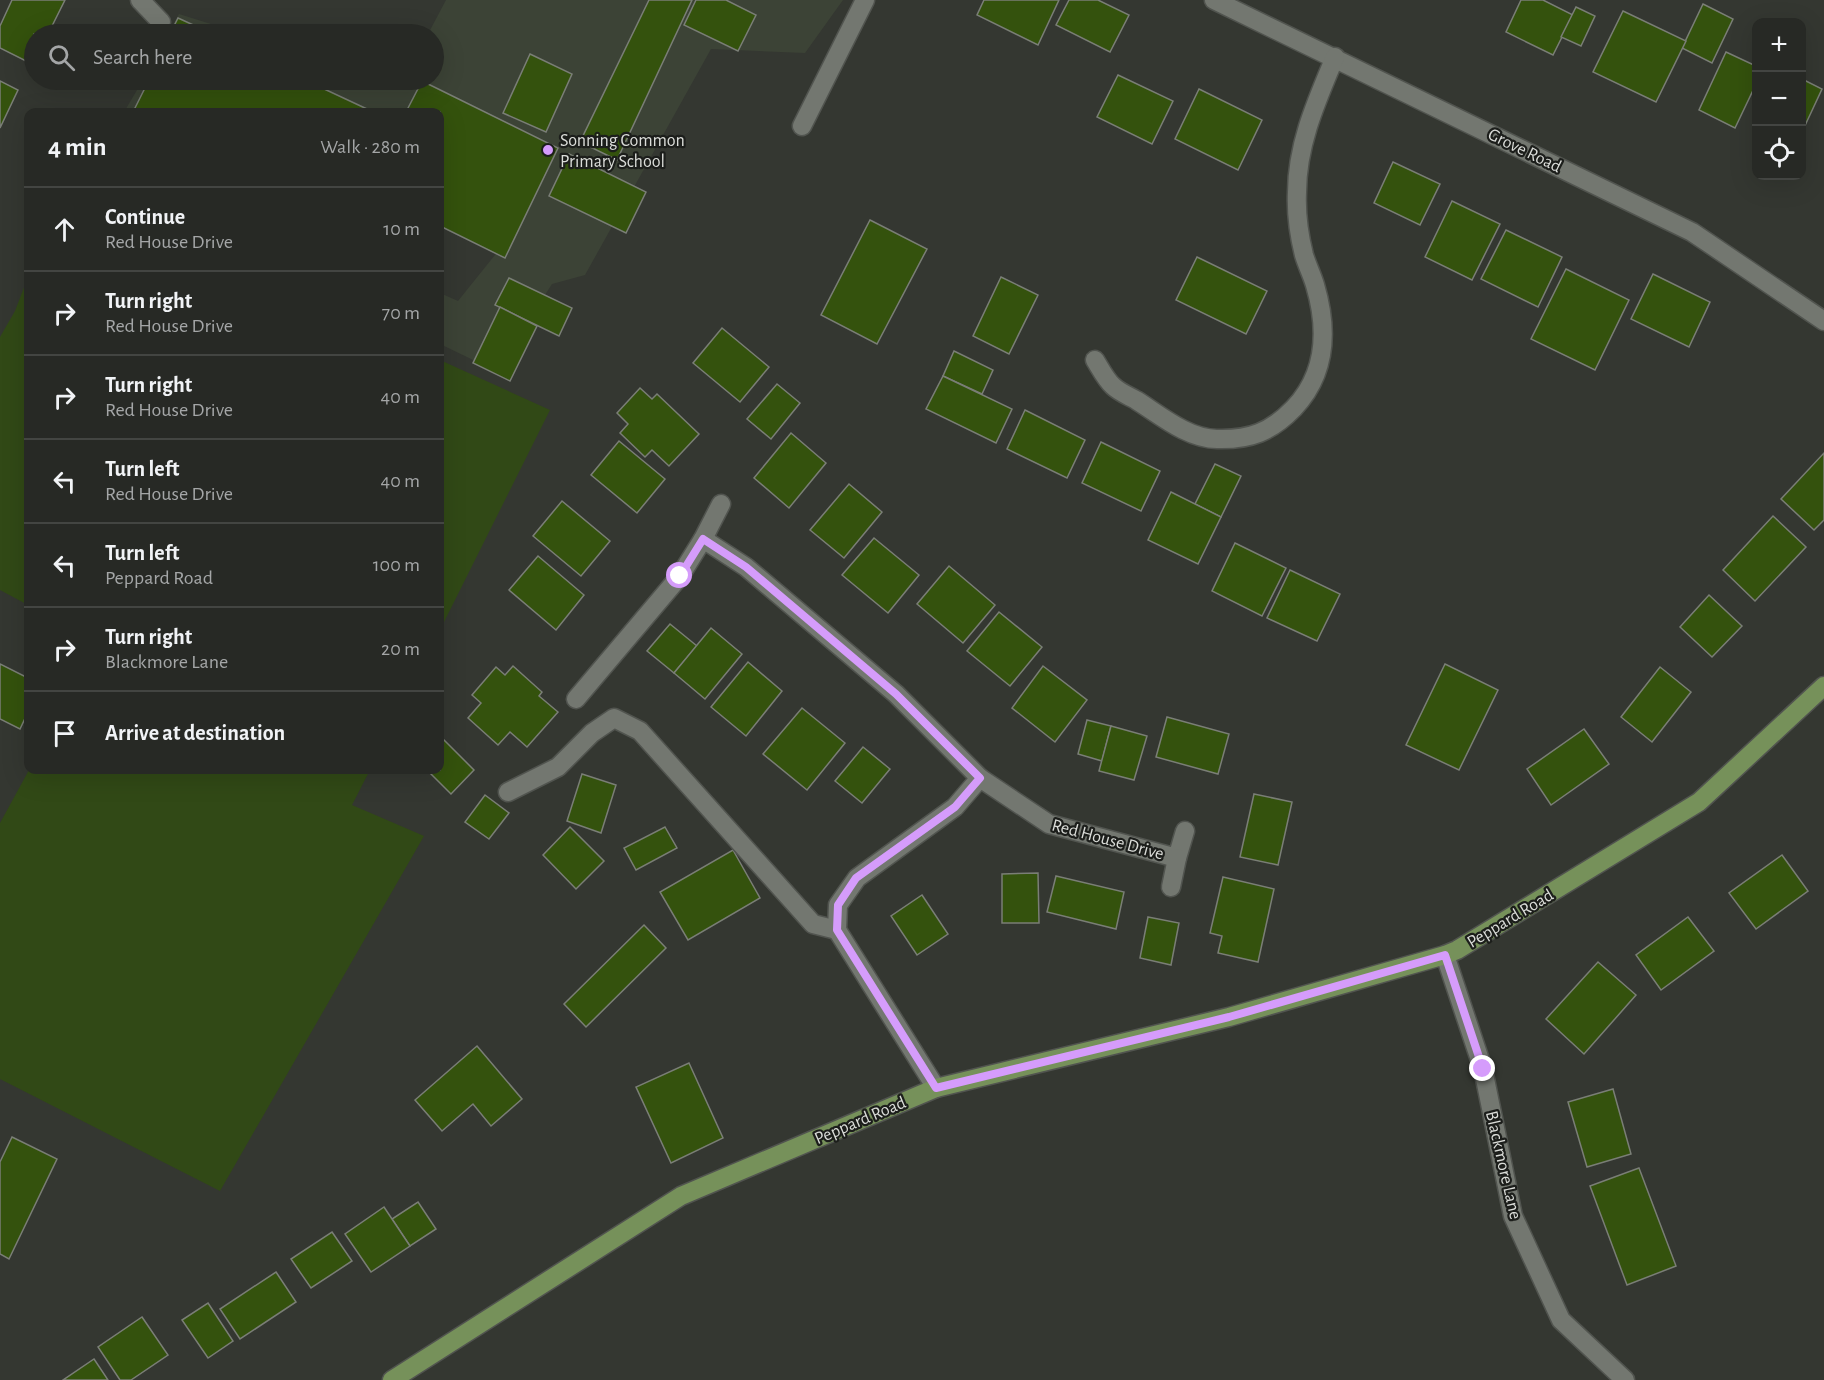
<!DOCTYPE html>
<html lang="en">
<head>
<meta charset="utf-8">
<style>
  :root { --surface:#272925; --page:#2f312d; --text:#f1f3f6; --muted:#a4a6a7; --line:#434542 }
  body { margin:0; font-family:"Alegreya Sans",sans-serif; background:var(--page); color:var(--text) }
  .controls { position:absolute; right:18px; top:18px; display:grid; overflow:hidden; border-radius:12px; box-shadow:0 6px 24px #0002 }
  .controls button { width:54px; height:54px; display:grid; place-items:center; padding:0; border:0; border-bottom:2px solid var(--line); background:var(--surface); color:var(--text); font:30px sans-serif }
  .stop { position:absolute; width:18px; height:18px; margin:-14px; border:4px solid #d59cfb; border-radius:50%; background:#fff }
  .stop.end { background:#d59cfb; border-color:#fff; box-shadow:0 2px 6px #0008 }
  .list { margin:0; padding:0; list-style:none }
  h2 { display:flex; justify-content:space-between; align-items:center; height:78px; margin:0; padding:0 24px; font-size:26px }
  h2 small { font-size:20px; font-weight:400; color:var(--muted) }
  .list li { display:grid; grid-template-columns:39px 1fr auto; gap:18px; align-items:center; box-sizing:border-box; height:84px; padding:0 24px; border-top:2px solid var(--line) }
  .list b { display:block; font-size:22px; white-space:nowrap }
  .list p { margin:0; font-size:20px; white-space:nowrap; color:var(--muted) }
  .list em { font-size:20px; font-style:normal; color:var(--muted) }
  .icon { flex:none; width:33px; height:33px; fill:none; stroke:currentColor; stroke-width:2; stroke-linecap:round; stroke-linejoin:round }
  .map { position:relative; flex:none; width:1824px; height:1380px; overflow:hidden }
  .search { position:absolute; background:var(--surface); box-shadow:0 6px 24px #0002; left:24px; top:24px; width:420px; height:66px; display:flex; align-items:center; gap:15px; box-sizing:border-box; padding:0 21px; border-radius:33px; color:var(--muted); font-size:22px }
  .panel { position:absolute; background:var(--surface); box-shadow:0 6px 24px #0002; left:24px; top:108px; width:420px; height:666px; border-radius:12px }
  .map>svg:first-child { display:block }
  .built { fill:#3c4336 }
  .green { fill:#314916 }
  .building { fill:#34520d; stroke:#7a7e76; stroke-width:1.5 }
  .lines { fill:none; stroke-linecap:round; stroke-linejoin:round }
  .minor-casing { stroke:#51544f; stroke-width:21 }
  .major-casing { stroke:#51544f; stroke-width:21 }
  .minor { stroke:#737770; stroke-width:18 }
  .major { stroke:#76915a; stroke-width:18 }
  .route { stroke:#d59cfb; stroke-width:8 }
  .poi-dot { fill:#d59cfb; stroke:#1c1e1b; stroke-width:2 }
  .labels { text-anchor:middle; stroke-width:4.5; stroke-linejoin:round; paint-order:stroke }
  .poi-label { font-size:18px; fill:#dbddd9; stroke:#1c1e1b; text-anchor:start }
  .street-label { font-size:18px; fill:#dbddd9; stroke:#1c1e1b }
</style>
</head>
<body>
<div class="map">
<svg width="1824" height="1380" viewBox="0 0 1824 1380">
  <rect width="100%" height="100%" fill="#343731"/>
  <g class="built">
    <path d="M446 0H843L805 53 711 49 585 275 552 284 496 371 440 344V293L458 301 507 240 440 207V112H124L143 80H384L401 85 404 80H434V34H428Z"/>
    <path d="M179 14 243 34H168Z"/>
  </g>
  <g class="green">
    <path d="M28 277V605L0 590V337L15 311Z"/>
    <path d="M440 360 550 410 440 630Z"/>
    <path d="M29 770H370L352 805 424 836 220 1191 0 1079V823Z"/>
  </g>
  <g class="building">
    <path d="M12 0H65L48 34H34V65L0 48V26Z"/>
    <path d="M649 0H692L617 160 580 142Z"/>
    <path d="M696 0H726L756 15 738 51 684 25Z"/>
    <path d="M984 0H1059L1038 45 977 15Z"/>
    <path d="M1069 0H1098L1129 15 1110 52 1056 25Z"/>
    <path d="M1521 0H1543L1573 15 1553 55 1506 32Z"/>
    <path d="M1703 4 1733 19 1712 63 1682 48Z"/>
    <path d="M1576 7 1595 16 1581 46 1561 37Z"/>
    <path d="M1623 11 1686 41 1656 102 1593 72Z"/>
    <path d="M178 18 213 34H170Z"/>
    <path d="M1726 52 1756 66V84L1735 128 1699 110Z"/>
    <path d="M530 54 572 74 546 132 503 113Z"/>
    <path d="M1118 75 1173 101 1152 144 1097 117Z"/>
    <path d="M1802 79 1822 89 1802 132Z"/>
    <path d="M149 80H305L367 109 366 112H133Z"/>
    <path d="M0 81 18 90 0 128Z"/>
    <path d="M422 81 558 148 505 258 440 226V112H406Z"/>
    <path d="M1199 89 1262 120 1238 170 1175 139Z"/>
    <path d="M569 154 646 192 626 233 549 196Z"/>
    <path d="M1393 162 1440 184 1420 225 1374 203Z"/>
    <path d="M1452 201 1500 224 1472 280 1425 257Z"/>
    <path d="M870 220 927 249 877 344 821 315Z"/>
    <path d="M1506 230 1562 257 1538 307 1481 279Z"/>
    <path d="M1197 257 1267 291 1246 334 1176 300Z"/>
    <path d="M1566 269 1629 300 1595 370 1531 339Z"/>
    <path d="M1653 274 1710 302 1689 347 1631 319Z"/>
    <path d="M1001 277 1038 295 1009 354 973 336Z"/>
    <path d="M509 278 572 308 559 336 495 305Z"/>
    <path d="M500 307 537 326 510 381 473 363Z"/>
    <path d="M722 328 769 367 740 402 693 363Z"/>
    <path d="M954 351 993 370 982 394 943 376Z"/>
    <path d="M943 376 1012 409 996 443 926 409Z"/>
    <path d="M777 384 800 403 771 439 747 419Z"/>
    <path d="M640 388 652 399 657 394 699 434 669 466 652 450 645 457 620 433 628 424 617 413Z"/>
    <path d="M1025 410 1085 440 1067 478 1007 449Z"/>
    <path d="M791 433 826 463 789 508 754 478Z"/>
    <path d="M619 441 665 479 637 513 591 475Z"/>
    <path d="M1101 442 1160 471 1141 511 1082 483Z"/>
    <path d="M1824 453V520L1814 530 1781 499Z"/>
    <path d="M1215 464 1241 476 1221 517 1195 504Z"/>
    <path d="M849 484 882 512 844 558 810 530Z"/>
    <path d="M1171 492 1221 517 1198 564 1148 540Z"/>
    <path d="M562 501 610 541 581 576 533 536Z"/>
    <path d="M1773 516 1806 547 1755 601 1723 570Z"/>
    <path d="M874 538 919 575 888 613 842 575Z"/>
    <path d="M1235 543 1286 568 1262 616 1212 591Z"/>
    <path d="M538 556 584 595 556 630 509 590Z"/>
    <path d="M949 566 995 605 963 643 917 604Z"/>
    <path d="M1290 570 1340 594 1317 641 1267 618Z"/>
    <path d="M1709 595 1742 626 1712 657 1680 627Z"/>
    <path d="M999 612 1042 647 1010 686 967 651Z"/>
    <path d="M670 624 697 646 674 673 647 651Z"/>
    <path d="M711 628 742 654 705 699 674 673Z"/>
    <path d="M748 662 782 691 746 736 711 707Z"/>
    <path d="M0 664 28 678V712L20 729 0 719Z"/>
    <path d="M1445 664 1498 690 1459 770 1406 745Z"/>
    <path d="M513 666 542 692 539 696 558 712 527 747 510 732 498 745 468 718 481 703 472 695 496 667 505 675Z"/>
    <path d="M1043 666 1087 700 1055 742 1012 708Z"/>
    <path d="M1660 667 1691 692 1652 742 1621 717Z"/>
    <path d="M802 708 845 743 807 790 763 754Z"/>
    <path d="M1167 717 1229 734 1218 774 1156 757Z"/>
    <path d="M1087 720 1111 726 1102 761 1078 754Z"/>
    <path d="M1111 726 1147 736 1134 780 1099 771Z"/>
    <path d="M1584 729 1609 764 1551 805 1527 769Z"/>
    <path d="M440 736 474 770 451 794 427 770H440Z"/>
    <path d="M863 747 890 769 862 803 835 781Z"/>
    <path d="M582 774 616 785 601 833 567 821Z"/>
    <path d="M1254 794 1292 802 1278 865 1240 857Z"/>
    <path d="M485 795 509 813 489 839 465 822Z"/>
    <path d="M570 827 604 861 576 889 543 855Z"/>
    <path d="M665 827 677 848 636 870 624 848Z"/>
    <path d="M733 850 760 898 688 940 660 892Z"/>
    <path d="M1782 855 1808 891 1756 929 1729 893Z"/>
    <path d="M1038 873 1039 923H1002V874Z"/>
    <path d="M1056 876 1124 892 1116 929 1047 912Z"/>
    <path d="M1223 877 1274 889 1258 962 1218 953 1222 936 1210 933Z"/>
    <path d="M922 895 948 934 917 955 891 916Z"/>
    <path d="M1148 917 1179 923 1171 965 1140 958Z"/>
    <path d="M1688 917 1714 951 1661 990 1636 955Z"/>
    <path d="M644 925 666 948 586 1027 564 1004Z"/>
    <path d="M1598 962 1636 995 1584 1054 1546 1019Z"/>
    <path d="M477 1046 522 1099 491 1126 473 1104 442 1131 415 1100Z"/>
    <path d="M689 1063 723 1138 671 1163 636 1087Z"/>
    <path d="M1613 1089 1631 1154 1587 1167 1568 1102Z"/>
    <path d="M12 1137 57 1159 9 1259 0 1254V1162Z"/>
    <path d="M1639 1168 1676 1266 1627 1285 1590 1186Z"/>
    <path d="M418 1202 436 1229 410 1246 392 1219Z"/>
    <path d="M384 1207 410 1246 371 1272 345 1234Z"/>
    <path d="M332 1232 352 1261 311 1288 291 1259Z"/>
    <path d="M276 1272 296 1302 240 1339 220 1309Z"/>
    <path d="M208 1303 233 1341 208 1358 182 1320Z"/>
    <path d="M142 1317 168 1355 131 1380H120L98 1347Z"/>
    <path d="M94 1359 108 1380H63Z"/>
  </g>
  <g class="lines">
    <g class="minor-casing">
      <g id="minor">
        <path d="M140 0 161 22"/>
        <path d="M1214 0 1692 232 1824 321"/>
        <path d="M802 126 865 0"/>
        <path d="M1095 360C1100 368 1106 380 1113 386 1119 392 1129 396 1136 400 1160 415 1188 439 1217 439 1250 440 1271 432 1294 408 1327 373 1328 329 1315 285 1312 275 1307 265 1304 255 1299 235 1296 213 1297 192 1297 144 1317 100 1335 57"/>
        <path d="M703 539 721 504"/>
        <path d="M576 699 680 576 703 539 746 567 896 694 980 778 955 807 857 878 838 905 837 930 936 1088"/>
        <path d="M980 778 1049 824 1177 858 1185 831"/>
        <path d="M508 792 558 767 592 733 614 718 640 731 813 924 837 930"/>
        <path d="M1171 887 1177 858"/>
        <path d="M1445 955 1483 1069 1513 1216 1561 1320 1625 1380"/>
      </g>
    </g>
    <g class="major-casing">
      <path id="major" d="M392 1380 681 1196 936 1088 1229 1017 1445 955 1457 950 1699 802 1824 686"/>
    </g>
    <use href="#minor" class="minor"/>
    <use href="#major" class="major"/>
  </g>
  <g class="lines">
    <path class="route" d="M680 576 703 539 746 567 896 694 980 778 955 807 856 878 838 905 837 930 936 1088 1229 1017 1445 955 1483 1069"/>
  </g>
  <circle class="poi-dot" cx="548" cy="150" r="6"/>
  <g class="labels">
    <g class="poi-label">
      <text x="560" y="146">Sonning Common<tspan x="560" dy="21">Primary School</tspan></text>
    </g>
    <g class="street-label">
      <text transform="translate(1525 150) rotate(26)" y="6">Grove Road</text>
      <text transform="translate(1108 839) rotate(15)" y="6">Red House Drive</text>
      <text transform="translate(1510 918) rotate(-31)" y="6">Peppard Road</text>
      <text transform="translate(860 1120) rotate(-23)" y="6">Peppard Road</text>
      <text transform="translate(1504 1165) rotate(77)" y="6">Blackmore Lane</text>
    </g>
  </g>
</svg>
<div class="controls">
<button>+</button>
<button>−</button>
<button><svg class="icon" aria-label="locate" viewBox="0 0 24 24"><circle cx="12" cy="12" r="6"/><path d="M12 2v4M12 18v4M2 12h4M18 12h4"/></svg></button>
</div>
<div class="stop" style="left:680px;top:576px"></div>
<div class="stop end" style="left:1483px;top:1069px"></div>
<div class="search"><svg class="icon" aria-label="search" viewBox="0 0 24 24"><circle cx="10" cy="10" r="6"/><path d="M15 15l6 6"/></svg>Search here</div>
<section class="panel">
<h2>4 min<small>Walk · 280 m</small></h2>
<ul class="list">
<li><svg class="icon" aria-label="ahead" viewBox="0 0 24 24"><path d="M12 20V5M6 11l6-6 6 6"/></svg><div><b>Continue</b><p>Red House Drive</p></div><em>10 m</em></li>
<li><svg class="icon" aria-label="right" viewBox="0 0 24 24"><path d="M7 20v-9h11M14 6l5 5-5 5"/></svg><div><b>Turn right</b><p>Red House Drive</p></div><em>70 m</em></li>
<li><svg class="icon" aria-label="right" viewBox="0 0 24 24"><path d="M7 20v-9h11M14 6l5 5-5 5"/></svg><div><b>Turn right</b><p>Red House Drive</p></div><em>40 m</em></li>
<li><svg class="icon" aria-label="left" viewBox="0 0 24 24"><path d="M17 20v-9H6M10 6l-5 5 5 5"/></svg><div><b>Turn left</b><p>Red House Drive</p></div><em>40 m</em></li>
<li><svg class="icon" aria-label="left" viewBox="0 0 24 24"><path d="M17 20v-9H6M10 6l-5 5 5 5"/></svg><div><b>Turn left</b><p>Peppard Road</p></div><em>100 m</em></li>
<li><svg class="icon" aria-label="right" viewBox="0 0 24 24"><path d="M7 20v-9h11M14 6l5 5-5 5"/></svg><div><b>Turn right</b><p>Blackmore Lane</p></div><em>20 m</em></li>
<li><svg class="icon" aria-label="arrive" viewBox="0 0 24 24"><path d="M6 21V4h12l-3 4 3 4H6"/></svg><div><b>Arrive at destination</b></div></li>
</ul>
</section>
</div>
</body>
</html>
